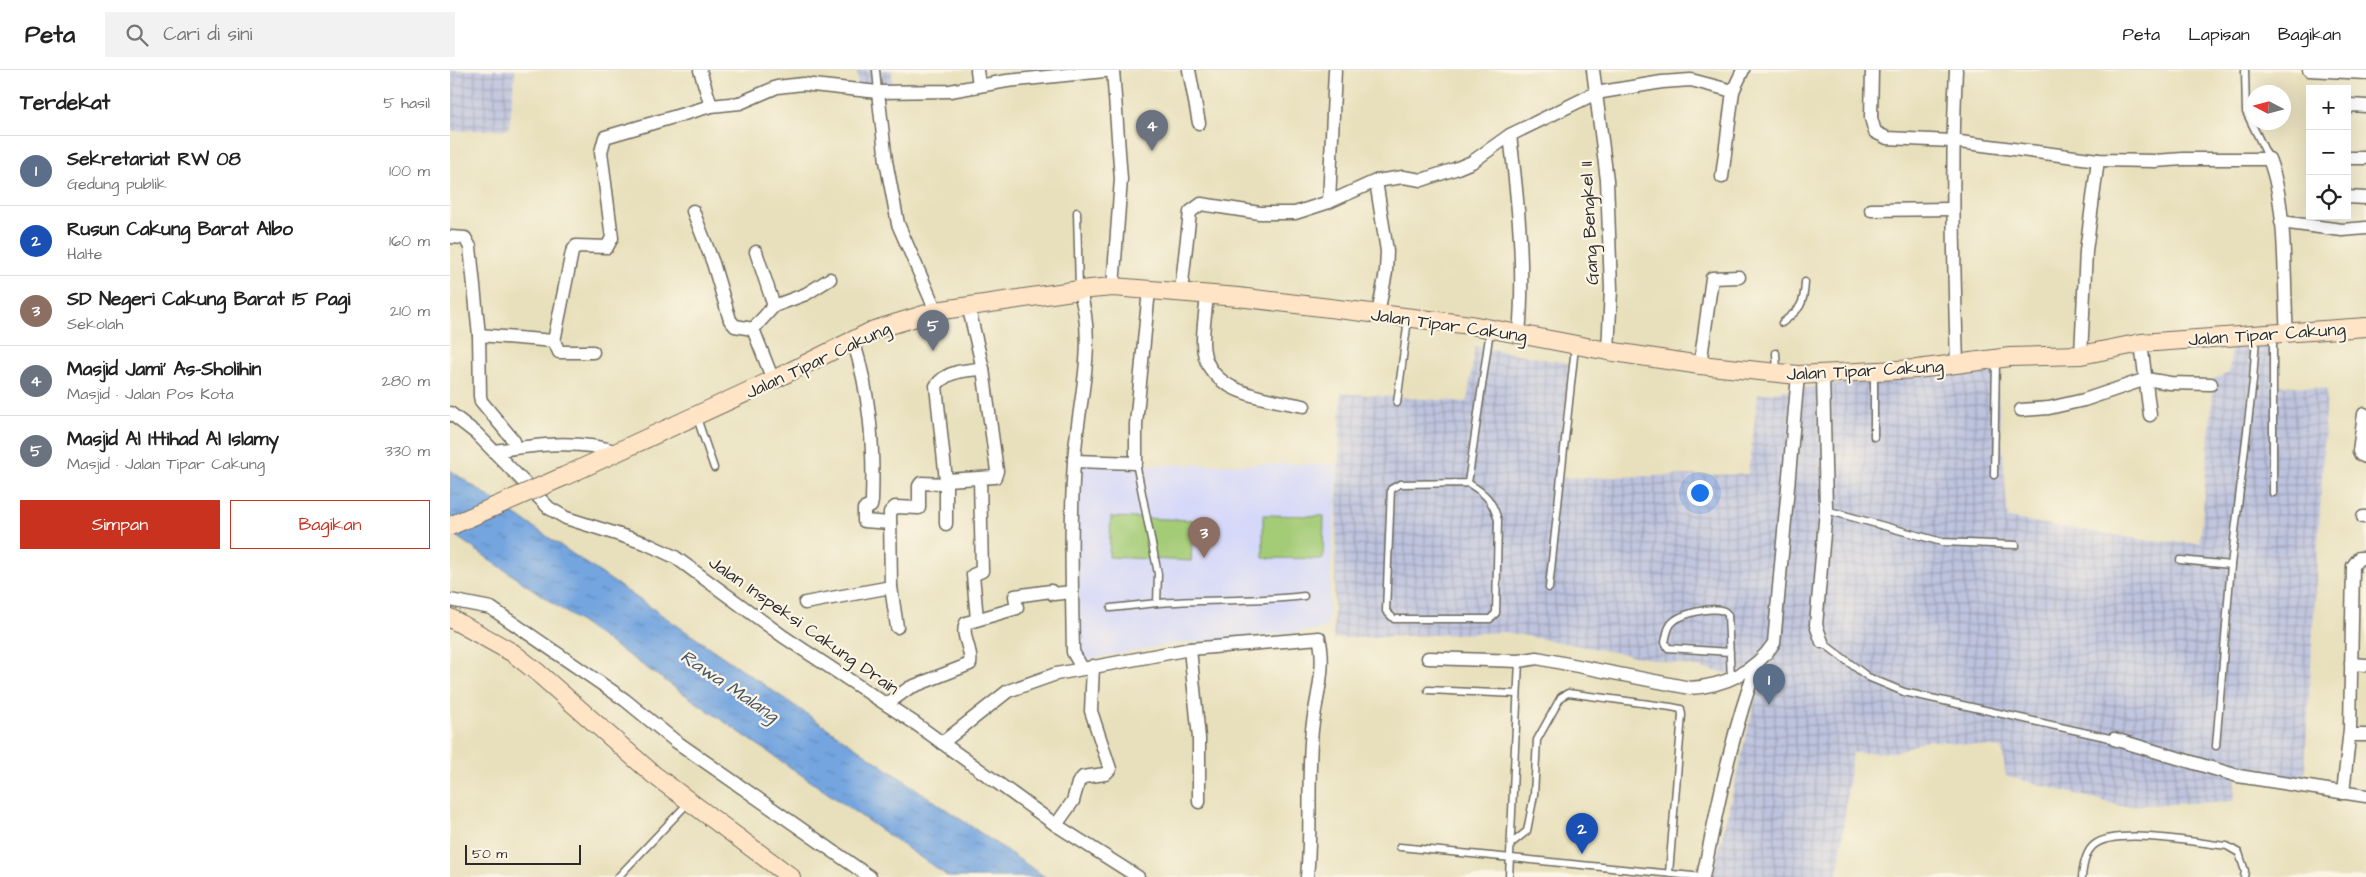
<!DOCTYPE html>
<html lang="id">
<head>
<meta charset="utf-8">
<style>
  :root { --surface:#fff; --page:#f2f2f2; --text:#222; --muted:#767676; --line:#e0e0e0; --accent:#c8321e }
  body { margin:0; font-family:"Architects Daughter",sans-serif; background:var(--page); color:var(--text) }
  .controls { position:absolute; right:15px; top:15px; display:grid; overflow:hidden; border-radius:0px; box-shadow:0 5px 20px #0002 }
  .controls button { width:45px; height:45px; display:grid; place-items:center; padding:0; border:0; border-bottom:1px solid var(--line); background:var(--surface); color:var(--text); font:25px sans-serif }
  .compass { position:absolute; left:1796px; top:15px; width:45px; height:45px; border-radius:50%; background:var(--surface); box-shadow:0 5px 20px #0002; rotate:276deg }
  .scale { position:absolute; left:15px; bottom:12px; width:116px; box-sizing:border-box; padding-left:5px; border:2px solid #2b2b2b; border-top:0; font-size:14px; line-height:18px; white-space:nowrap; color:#2b2b2b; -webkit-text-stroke:4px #fcf5e5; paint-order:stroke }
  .you { position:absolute; left:1249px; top:422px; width:18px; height:18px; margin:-12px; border:4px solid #fff; border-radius:50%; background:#1a73e8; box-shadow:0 0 0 8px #1a73e833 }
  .badge { display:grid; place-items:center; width:32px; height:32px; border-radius:50%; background:var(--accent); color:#fff; font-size:16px; font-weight:700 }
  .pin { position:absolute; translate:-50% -41px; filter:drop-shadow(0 1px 2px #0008) }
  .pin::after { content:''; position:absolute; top:26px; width:18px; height:15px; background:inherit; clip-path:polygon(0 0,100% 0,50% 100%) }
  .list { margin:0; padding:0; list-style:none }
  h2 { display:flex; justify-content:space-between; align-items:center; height:65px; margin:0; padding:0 20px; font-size:21px }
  h2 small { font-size:16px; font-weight:400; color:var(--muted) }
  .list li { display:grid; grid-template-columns:32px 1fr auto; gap:15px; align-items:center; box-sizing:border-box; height:70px; padding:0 20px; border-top:1px solid var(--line) }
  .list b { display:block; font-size:19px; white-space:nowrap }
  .list p { margin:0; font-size:16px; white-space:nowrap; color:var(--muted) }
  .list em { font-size:16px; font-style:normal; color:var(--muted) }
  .actions { display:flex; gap:10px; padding:15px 20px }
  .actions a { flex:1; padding:11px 0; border:1px solid var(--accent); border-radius:0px; text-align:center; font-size:18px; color:var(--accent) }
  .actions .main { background:var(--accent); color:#fff }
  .icon { flex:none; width:28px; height:28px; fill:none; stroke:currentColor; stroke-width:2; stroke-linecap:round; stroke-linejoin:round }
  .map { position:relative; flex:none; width:1916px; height:807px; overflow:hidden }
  header { display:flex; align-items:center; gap:30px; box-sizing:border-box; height:70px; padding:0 25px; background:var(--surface); border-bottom:1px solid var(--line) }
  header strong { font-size:24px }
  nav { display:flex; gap:28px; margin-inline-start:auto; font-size:18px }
  .search { width:350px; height:45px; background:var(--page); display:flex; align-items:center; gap:12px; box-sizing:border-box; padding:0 18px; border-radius:0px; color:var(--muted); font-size:19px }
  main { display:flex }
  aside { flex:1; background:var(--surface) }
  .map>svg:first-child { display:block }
  .built { fill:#d5d8f9 }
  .industrial { fill:url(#industrial-grid) }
  .green { fill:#a4cc77; stroke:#687c51 }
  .water { fill:url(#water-ripples); stroke:#506885 }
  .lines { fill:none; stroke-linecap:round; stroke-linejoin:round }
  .lane-casing { stroke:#6d6a5e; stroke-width:9 }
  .street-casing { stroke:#6d6a5e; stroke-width:15 }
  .secondary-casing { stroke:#6d6a5e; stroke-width:20 }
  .lane { stroke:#fff; stroke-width:6 }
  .street { stroke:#fff; stroke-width:12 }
  .secondary { stroke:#ffe4c6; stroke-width:18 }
  .secondary-bridge-casing { stroke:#6d6a5e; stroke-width:20; stroke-linecap:butt }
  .secondary-bridge { stroke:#ffe4c6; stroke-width:18 }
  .labels { text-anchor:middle; stroke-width:4.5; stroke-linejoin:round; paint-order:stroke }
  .street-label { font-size:18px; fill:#2b2b2b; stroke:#fcf5e5 }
  .water-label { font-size:19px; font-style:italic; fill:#45566a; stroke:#fcf5e5 }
</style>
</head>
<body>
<header>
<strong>Peta</strong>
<div class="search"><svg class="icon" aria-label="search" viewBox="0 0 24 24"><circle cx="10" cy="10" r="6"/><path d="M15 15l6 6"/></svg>Cari di sini</div>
<nav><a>Peta</a><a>Lapisan</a><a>Bagikan</a></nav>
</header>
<main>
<aside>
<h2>Terdekat<small>5 hasil</small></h2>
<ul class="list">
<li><span class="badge" style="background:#5c6f8a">1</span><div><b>Sekretariat RW 08</b><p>Gedung publik</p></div><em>100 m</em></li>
<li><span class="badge" style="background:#1a4fb4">2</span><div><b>Rusun Cakung Barat Albo</b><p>Halte</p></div><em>160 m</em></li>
<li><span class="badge" style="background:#8d6e63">3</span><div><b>SD Negeri Cakung Barat 15 Pagi</b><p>Sekolah</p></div><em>210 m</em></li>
<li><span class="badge" style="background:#6b7280">4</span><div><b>Masjid Jami' As-Sholihin</b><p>Masjid · Jalan Pos Kota</p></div><em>280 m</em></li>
<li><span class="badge" style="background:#6b7280">5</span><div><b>Masjid Al Ittihad Al Islamy</b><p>Masjid · Jalan Tipar Cakung</p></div><em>330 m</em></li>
</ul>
<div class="actions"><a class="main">Simpan</a><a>Bagikan</a></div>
</aside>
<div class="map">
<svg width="1916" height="807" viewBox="0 0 1916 807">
  <defs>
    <pattern id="industrial-grid" width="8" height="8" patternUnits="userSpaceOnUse" patternTransform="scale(1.25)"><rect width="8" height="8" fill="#bdc3de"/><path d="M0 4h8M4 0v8" fill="none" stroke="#9a9fb4"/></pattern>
    <pattern id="water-ripples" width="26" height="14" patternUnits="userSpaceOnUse" patternTransform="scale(1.25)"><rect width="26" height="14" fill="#74a5df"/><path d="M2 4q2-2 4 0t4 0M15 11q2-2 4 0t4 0" fill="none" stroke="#5f87b5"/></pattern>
  </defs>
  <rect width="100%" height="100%" fill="#fcf5e5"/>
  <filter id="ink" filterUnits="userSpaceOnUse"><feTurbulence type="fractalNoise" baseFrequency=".02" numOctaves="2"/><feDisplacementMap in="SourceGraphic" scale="10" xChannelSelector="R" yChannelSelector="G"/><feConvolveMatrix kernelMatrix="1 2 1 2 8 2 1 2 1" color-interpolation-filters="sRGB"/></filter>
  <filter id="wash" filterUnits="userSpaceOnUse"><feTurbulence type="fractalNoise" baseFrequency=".0096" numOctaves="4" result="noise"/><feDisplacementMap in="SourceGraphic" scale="20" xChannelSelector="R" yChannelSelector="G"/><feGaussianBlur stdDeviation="1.12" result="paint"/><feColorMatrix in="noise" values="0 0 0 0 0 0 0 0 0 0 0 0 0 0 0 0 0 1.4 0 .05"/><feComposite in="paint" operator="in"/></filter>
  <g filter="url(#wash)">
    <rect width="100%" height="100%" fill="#e8e0bc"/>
    <path class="built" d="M888 394 877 559 715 575 629 591 626 417 628 395Z"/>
    <g class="industrial">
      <path d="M0 0H65L59 59 0 61Z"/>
      <path d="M407 0H442V15L408 19Z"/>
      <path d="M1824 271V314L1877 319 1854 714 1786 703 1784 731 1672 736 1556 706 1552 678 1479 670 1445 682 1402 683 1389 795 1386 807H1262L1310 609 1055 562 883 569 891 323 1017 332 1025 276 1121 294 1105 408 1298 404 1308 324 1441 307 1546 302 1558 448 1701 471 1750 473 1764 309 1779 303 1781 274Z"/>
    </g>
    <g class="green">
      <path d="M813 445 874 446 873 489 813 488Z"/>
      <path d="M661 447 743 450 741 491 659 487Z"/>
    </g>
    <path class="water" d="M0 400 595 807H499L0 462Z"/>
  </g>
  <g filter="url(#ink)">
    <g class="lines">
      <g class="lane-casing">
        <g id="lane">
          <path d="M426 0 428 22"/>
          <path d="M1795 0 1796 42 1819 89"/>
          <path d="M627 142 629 219"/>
          <path d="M1332 253C1350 239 1354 236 1355 212"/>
          <path d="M1823 265V423"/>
          <path d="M1326 283 1327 302"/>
          <path d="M1424 303V367"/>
          <path d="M947 333 958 249"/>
          <path d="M247 348 264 398"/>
          <path d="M1544 405 1546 290"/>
          <path d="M1018 413C1036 424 1042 430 1048 450L1046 543 1040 549H944L936 541 941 419 950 414 1018 413 1040 260"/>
          <path d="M1376 440 1492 472 1566 475"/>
          <path d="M1730 490 1781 495"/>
          <path d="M1099 518 1125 277"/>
          <path d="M707 533C756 529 805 532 854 526"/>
          <path d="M661 538 707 533 708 504 686 393"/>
          <path d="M1372 572 1418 607 1454 622 1664 669"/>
          <path d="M1280 582 1218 578 1215 572C1217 565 1217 556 1224 551 1233 543 1272 533 1278 545L1281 608"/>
          <path d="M978 620 1067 624"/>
          <path d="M1766 676 1781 495 1803 311 1806 267"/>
          <path d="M1062 773 1077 761 1084 725 1087 670 1111 627 1118 623 1221 637 1231 639 1232 645 1219 803"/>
          <path d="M950 777 1253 807"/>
          <path d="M168 807 239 732"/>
          <path d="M1059 807 1069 591"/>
          <path d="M1632 807C1633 797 1635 782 1644 775 1666 757 1748 773 1777 776L1789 783 1795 801 1794 807"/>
        </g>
      </g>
      <g class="street-casing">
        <g id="street">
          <path d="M250 0 261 36"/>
          <path d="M527 0 529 15"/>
          <path d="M739 0 749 53"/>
          <path d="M1143 0 1157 110 1161 219 1158 281"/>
          <path d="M1422 0 1421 48 1425 62 1437 68 1502 71 1648 90 1705 91 1733 89H1819C1838 138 1833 211 1837 264"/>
          <path d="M1506 0C1501 98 1504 196 1507 294"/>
          <path d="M1859 0 1916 3"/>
          <path d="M428 22 436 91 448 154 486 241"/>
          <path d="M1897 39 1901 35 1916 36"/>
          <path d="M1060 65C1068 132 1075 197 1069 264"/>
          <path d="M1897 88H1916"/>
          <path d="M1272 107 1283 21"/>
          <path d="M926 111 937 181 936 202 928 244"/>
          <path d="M1897 127 1916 128"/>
          <path d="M879 132 885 0"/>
          <path d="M1421 140 1502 139"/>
          <path d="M243 141 263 193 280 250 285 256 303 259"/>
          <path d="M1831 152 1892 160 1916 158"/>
          <path d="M0 167 15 168 20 177 29 265 30 326 31 331 64 371"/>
          <path d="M306 182 324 236"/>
          <path d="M663 217 671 109 663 0"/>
          <path d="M629 220C648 275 627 336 624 392 620 456 622 519 623 582L632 598"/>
          <path d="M731 222 740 142 751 134 810 143H845L879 132 926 111 953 107 972 110 1005 99 1022 92 1060 65 1146 23 1212 12 1241 10 1283 21 1293 0"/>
          <path d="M757 224C756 240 753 255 753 271 752 324 816 328 854 336"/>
          <path d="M303 259 324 236 356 224 380 209"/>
          <path d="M303 259 323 310"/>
          <path d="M29 265 104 271 109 282H143"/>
          <path d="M403 270C420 323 424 375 422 431L421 436 414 439V451L440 453"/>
          <path d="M104 271 122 182 126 176 157 177 162 168 151 82 155 67 261 36 290 33 327 17 353 14 428 22 500 21 557 11 664 0"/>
          <path d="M1691 273 1700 345"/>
          <path d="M1631 285 1636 181 1648 90"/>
          <path d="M1250 295 1262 208 1289 207"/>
          <path d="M1571 340 1599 338 1634 330 1696 309 1720 313 1761 314"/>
          <path d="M0 343 26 363 99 438 116 448 195 473 225 487 334 567 466 654 606 755 688 807"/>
          <path d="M1914 344 1909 381 1911 385 1916 387"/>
          <path d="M44 381C85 375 127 369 168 382"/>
          <path d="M624 391 686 393V354L699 220"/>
          <path d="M496 410 545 407 547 401 533 299 518 235"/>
          <path d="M1913 447H1916"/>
          <path d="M496 454V410L486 316C496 301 516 300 533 299"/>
          <path d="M0 530 41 538 175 630 224 670 420 807"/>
          <path d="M355 533 441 517"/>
          <path d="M527 549 523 505 532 501 530 409"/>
          <path d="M447 557 441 517 440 442 445 437 469 438V416L471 413 496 414"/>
          <path d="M1372 572 1366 555 1376 440 1373 304"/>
          <path d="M740 579 749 668V732"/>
          <path d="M978 588 1069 591 1087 588 1240 618C1274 616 1305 602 1324 573L1348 305"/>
          <path d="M1901 594 1916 595"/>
          <path d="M437 634 459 618 520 594C523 580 510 565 516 553L567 538 565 526 601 521 603 524 622 522"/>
          <path d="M1900 665H1916"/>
          <path d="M1664 669 1788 706 1916 726"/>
          <path d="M492 673 558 621 606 604 740 579 869 568C877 597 865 632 862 660 857 709 862 758 857 807"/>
          <path d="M1893 723 1900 659 1903 496 1909 488H1916"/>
          <path d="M606 755 623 731 628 713 633 707 655 704 660 699 641 641 643 596"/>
          <path d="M1253 807C1268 735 1281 664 1307 595"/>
        </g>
      </g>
      <g class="secondary-casing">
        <g id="secondary">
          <path d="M115 406 323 310 424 260 486 241 629 220 663 217 788 227 1021 255 1158 281 1250 295 1348 305 1467 299 1560 287 1631 285 1691 273 1916 257"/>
          <path d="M0 548 63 583 87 602 204 705 341 807"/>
        </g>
      </g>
      <use href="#lane" class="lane"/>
      <use href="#street" class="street"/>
      <use href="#secondary" class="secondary"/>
      <g class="secondary-bridge-casing">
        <path id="secondary-bridge" d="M0 456 115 406"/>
      </g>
      <use href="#secondary-bridge" class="secondary-bridge"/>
    </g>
  </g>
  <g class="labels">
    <g class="street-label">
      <text transform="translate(1139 153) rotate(-93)" y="6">Gang Bengkel II</text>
      <text transform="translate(999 255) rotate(8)" y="6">Jalan Tipar Cakung</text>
      <text transform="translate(1817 264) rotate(-4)" y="6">Jalan Tipar Cakung</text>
      <text transform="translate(368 290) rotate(-25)" y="6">Jalan Tipar Cakung</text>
      <text transform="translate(1415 300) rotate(-3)" y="6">Jalan Tipar Cakung</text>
      <text transform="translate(354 555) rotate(35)" y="6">Jalan Inspeksi Cakung Drain</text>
    </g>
    <g class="water-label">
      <text transform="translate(280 615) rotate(34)" y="7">Rawa Malang</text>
    </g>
  </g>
</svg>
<div class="controls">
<button>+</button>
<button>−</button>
<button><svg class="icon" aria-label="locate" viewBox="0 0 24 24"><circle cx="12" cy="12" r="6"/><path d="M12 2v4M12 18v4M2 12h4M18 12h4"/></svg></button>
</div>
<svg class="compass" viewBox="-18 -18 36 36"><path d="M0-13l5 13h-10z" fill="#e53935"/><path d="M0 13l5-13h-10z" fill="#767676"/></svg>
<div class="scale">50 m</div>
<div class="you"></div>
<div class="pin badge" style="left:1319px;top:635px;background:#5c6f8a">1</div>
<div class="pin badge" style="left:1132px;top:784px;background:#1a4fb4">2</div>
<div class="pin badge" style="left:754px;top:488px;background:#8d6e63">3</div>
<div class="pin badge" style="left:702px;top:81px;background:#6b7280">4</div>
<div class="pin badge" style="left:483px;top:281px;background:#6b7280">5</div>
</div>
</main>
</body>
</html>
